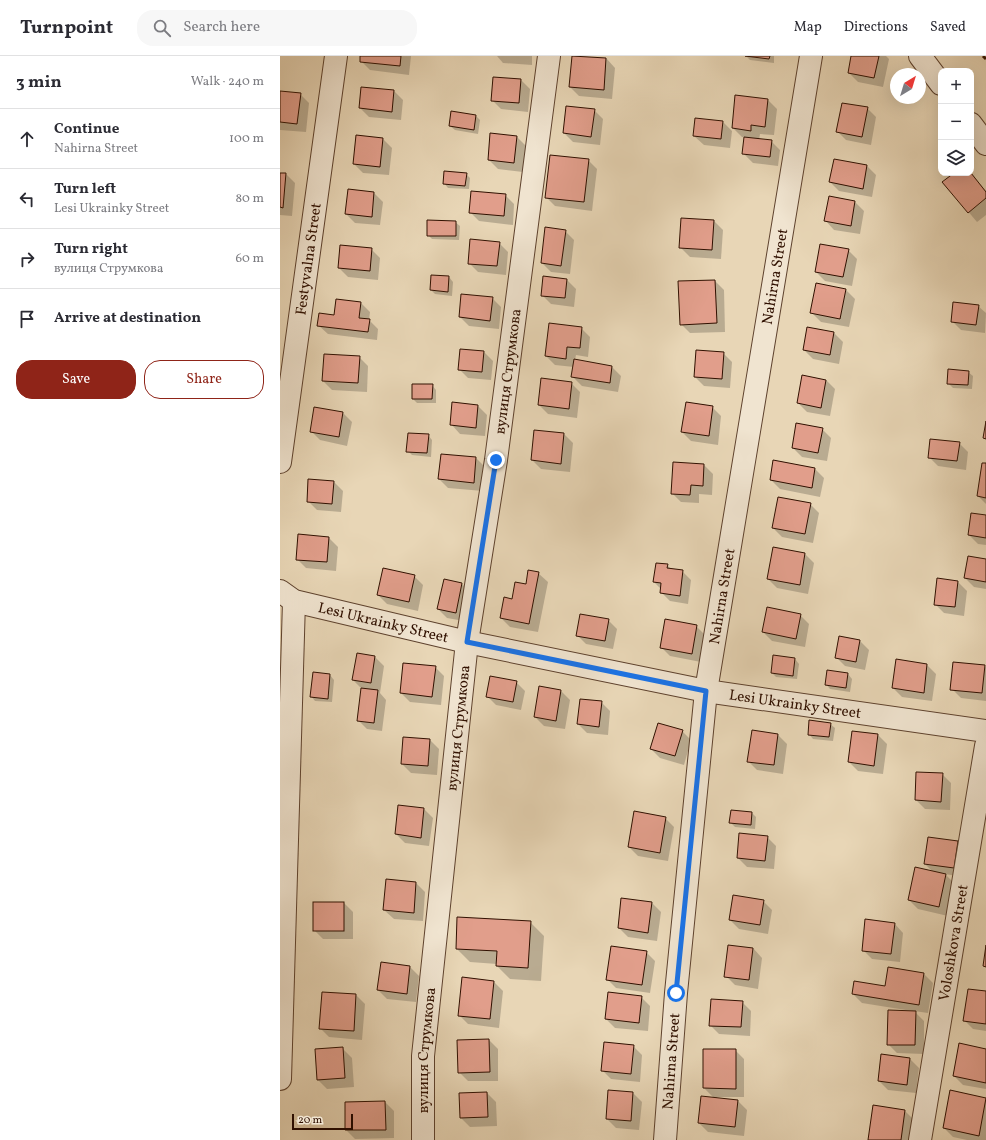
<!DOCTYPE html>
<html lang="en">
<head>
<meta charset="utf-8">
<style>
  :root { --surface:#fff; --page:#f7f7f7; --text:#2b2b33; --muted:#7c7c81; --line:#e1e1e2; --accent:#8f2418 }
  body { margin:0; font-family:Vollkorn,serif; background:var(--page); color:var(--text) }
  .controls { position:absolute; right:12px; top:12px; display:grid; overflow:hidden; border-radius:8px; box-shadow:0 4px 16px #0002 }
  .controls button { width:36px; height:36px; display:grid; place-items:center; padding:0; border:0; border-bottom:1px solid var(--line); background:var(--surface); color:var(--text); font:20px sans-serif }
  .compass { position:absolute; left:610px; top:12px; width:36px; height:36px; border-radius:50%; background:var(--surface); box-shadow:0 4px 16px #0002; rotate:38deg }
  .scale { position:absolute; left:12px; bottom:10px; width:61px; box-sizing:border-box; padding-left:4px; border:2px solid #301000; border-top:0; font-size:11px; line-height:14px; white-space:nowrap; color:#301000; -webkit-text-stroke:3px #f0e4d0; paint-order:stroke }
  .stop { position:absolute; width:12px; height:12px; margin:-9px; border:3px solid #1a73e8; border-radius:50%; background:#fff }
  .stop.end { background:#1a73e8; border-color:#fff; box-shadow:0 1px 4px #0008 }
  .list { margin:0; padding:0; list-style:none }
  h2 { display:flex; justify-content:space-between; align-items:center; height:52px; margin:0; padding:0 16px; font-size:17px }
  h2 small { font-size:13px; font-weight:400; color:var(--muted) }
  .list li { display:grid; grid-template-columns:26px 1fr auto; gap:12px; align-items:center; box-sizing:border-box; height:60px; padding:0 16px; border-top:1px solid var(--line) }
  .list b { display:block; font-size:15px; white-space:nowrap }
  .list p { margin:0; font-size:13px; white-space:nowrap; color:var(--muted) }
  .list em { font-size:13px; font-style:normal; color:var(--muted) }
  .actions { display:flex; gap:8px; padding:12px 16px }
  .actions a { flex:1; padding:9px 0; border:1px solid var(--accent); border-radius:16px; text-align:center; font-size:14px; color:var(--accent) }
  .actions .main { background:var(--accent); color:#fff }
  .icon { flex:none; width:22px; height:22px; fill:none; stroke:currentColor; stroke-width:2; stroke-linecap:round; stroke-linejoin:round }
  .map { position:relative; flex:none; width:706px; height:1084px; overflow:hidden }
  header { display:flex; align-items:center; gap:24px; box-sizing:border-box; height:56px; padding:0 20px; background:var(--surface); border-bottom:1px solid var(--line) }
  header strong { font-size:19px }
  nav { display:flex; gap:22px; margin-inline-start:auto; font-size:14px }
  .search { width:280px; height:36px; background:var(--page); display:flex; align-items:center; gap:10px; box-sizing:border-box; padding:0 14px; border-radius:16px; color:var(--muted); font-size:15px }
  main { display:flex }
  aside { flex:1; background:var(--surface) }
  .map>svg:first-child { display:block }
  .shadow { fill:#0003 }
  .building { fill:#e19e8b; stroke:#301000 }
  .lines { fill:none; stroke-linecap:round; stroke-linejoin:round }
  .minor-casing { stroke:#5e422e; stroke-width:24 }
  .minor { stroke:#f0e4d0; stroke-width:22 }
  .rail { stroke:#301000; stroke-width:3; stroke-dasharray:7 7; stroke-linecap:butt }
  .route { stroke:#1a73e8; stroke-width:5 }
  .labels { text-anchor:middle; stroke-width:3.5; stroke-linejoin:round; paint-order:stroke }
  .street-label { font-size:15px; fill:#301000; stroke:#f0e4d0 }
</style>
</head>
<body>
<header>
<strong>Turnpoint</strong>
<div class="search"><svg class="icon" aria-label="search" viewBox="0 0 24 24"><circle cx="10" cy="10" r="6"/><path d="M15 15l6 6"/></svg>Search here</div>
<nav><a>Map</a><a>Directions</a><a>Saved</a></nav>
</header>
<main>
<aside>
<h2>3 min<small>Walk · 240 m</small></h2>
<ul class="list">
<li><svg class="icon" aria-label="ahead" viewBox="0 0 24 24"><path d="M12 20V5M6 11l6-6 6 6"/></svg><div><b>Continue</b><p>Nahirna Street</p></div><em>100 m</em></li>
<li><svg class="icon" aria-label="left" viewBox="0 0 24 24"><path d="M17 20v-9H6M10 6l-5 5 5 5"/></svg><div><b>Turn left</b><p>Lesi Ukrainky Street</p></div><em>80 m</em></li>
<li><svg class="icon" aria-label="right" viewBox="0 0 24 24"><path d="M7 20v-9h11M14 6l5 5-5 5"/></svg><div><b>Turn right</b><p>вулиця Струмкова</p></div><em>60 m</em></li>
<li><svg class="icon" aria-label="arrive" viewBox="0 0 24 24"><path d="M6 21V4h12l-3 4 3 4H6"/></svg><div><b>Arrive at destination</b></div></li>
</ul>
<div class="actions"><a class="main">Save</a><a>Share</a></div>
</aside>
<div class="map">
<svg width="706" height="1084" viewBox="0 0 706 1084">
  <rect width="100%" height="100%" fill="#e8d6b6"/>
  <filter id="stains"><feTurbulence type="fractalNoise" baseFrequency=".005" numOctaves="4"/><feColorMatrix values="0 0 0 0 .2 0 0 0 0 .09 0 0 0 0 .02 0 0 0 .5 -.17"/></filter>
  <radialGradient id="worn" r=".72"><stop offset=".6" stop-color="#630" stop-opacity="0"/><stop offset="1" stop-color="#630" stop-opacity=".3"/></radialGradient>
  <g class="shadow">
    <path d="M81 0H131L129 19 90 14 81 5Z"/>
    <path d="M217 0H252V9L223 7Z"/>
    <path d="M293 0 326 2 335 12 332 43 299 40 290 31Z"/>
    <path d="M466 0H494V7L470 4Z"/>
    <path d="M572 0H606L609 3 603 31 578 26 569 17Z"/>
    <path d="M214 22 241 24 250 33 248 56 221 53 212 44Z"/>
    <path d="M114 35 123 44 121 64 89 61 80 52Z"/>
    <path d="M0 36 20 38 29 47 26 76 0 74Z"/>
    <path d="M456 40 488 44 497 53 494 79 480 78 479 84 491 85 500 94 498 110 473 107 464 98 465 81H462L453 72Z"/>
    <path d="M587 52 596 61 591 89 566 84 557 75Z"/>
    <path d="M314 54 323 63 320 89 293 86 284 77Z"/>
    <path d="M172 56 196 60 200 64 198 78 175 74 170 70Z"/>
    <path d="M443 66 452 75 450 92 424 89 414 80Z"/>
    <path d="M77 80 103 83 112 92 109 119 83 117 74 108Z"/>
    <path d="M237 81 246 90 243 116 218 113 209 104Z"/>
    <path d="M308 104 317 113 312 155 275 150 266 141Z"/>
    <path d="M554 104 587 110 596 119 592 141 559 135 550 126Z"/>
    <path d="M675 117H691L706 135V159L697 166 664 127Z"/>
    <path d="M0 118H6L15 127 12 160 0 159Z"/>
    <path d="M186 118 190 122 189 133 168 132 164 127Z"/>
    <path d="M94 137 103 146 100 169 75 167 66 158Z"/>
    <path d="M225 139 234 148 233 169 199 165 190 156Z"/>
    <path d="M575 146 584 155 580 178 554 174 545 164Z"/>
    <path d="M434 165 443 174 441 203 410 201 401 192Z"/>
    <path d="M175 166 180 170 179 184 152 183 148 179Z"/>
    <path d="M285 175 294 184 290 218 271 216 262 207Z"/>
    <path d="M219 187 228 196 226 219 198 216 189 207Z"/>
    <path d="M91 193 100 202 98 224 68 221 59 212Z"/>
    <path d="M568 194 577 203 572 230 545 225 536 216Z"/>
    <path d="M152 220 169 221 173 226 172 240 155 238 151 234Z"/>
    <path d="M287 224 296 233 294 251 271 248 262 239Z"/>
    <path d="M435 225 444 234 445 276 410 277 401 268Z"/>
    <path d="M566 234 575 243 569 271 541 266 532 257Z"/>
    <path d="M182 239 212 242 221 251 219 273 189 270 180 261Z"/>
    <path d="M81 247 90 256 89 264 98 273 97 284 48 278 38 269Z"/>
    <path d="M698 250 706 257 705 277 681 274 672 265Z"/>
    <path d="M301 272 310 281 308 301 296 299 295 304 332 311 341 320 338 336 302 330 293 321 294 311 275 309 266 300Z"/>
    <path d="M554 277 563 286 559 308 533 303 524 294Z"/>
    <path d="M204 296 213 305 211 324 188 322 179 313Z"/>
    <path d="M443 297 452 306 450 332 424 330 415 321Z"/>
    <path d="M79 301 88 310 87 336 52 334 43 325Z"/>
    <path d="M688 316 693 320 692 333 673 332 668 327Z"/>
    <path d="M546 324 555 333 550 360 527 356 518 347Z"/>
    <path d="M291 327 300 336 297 362 268 358 259 349Z"/>
    <path d="M152 329 156 334V347H137L133 343Z"/>
    <path d="M198 350 207 359 205 380 180 378 171 368Z"/>
    <path d="M432 351 441 360 438 389 411 385 402 376Z"/>
    <path d="M63 357 72 366 67 390 40 384 31 375Z"/>
    <path d="M542 373 551 382 547 405 522 401 513 392Z"/>
    <path d="M255 375 284 378 293 387 290 416 261 413 252 404Z"/>
    <path d="M148 379 152 384 151 401 132 399 128 395Z"/>
    <path d="M679 387 688 396 686 414 658 410 649 401Z"/>
    <path d="M196 402 205 411 203 435 168 432 159 423Z"/>
    <path d="M706 408V448L698 440Z"/>
    <path d="M424 409 433 418 432 439 419 438V447L401 446 392 437Z"/>
    <path d="M535 413 544 422 540 441 500 433 491 424Z"/>
    <path d="M54 426 63 435 61 456 37 454 28 445Z"/>
    <path d="M530 448 539 457 533 487 502 481 493 472Z"/>
    <path d="M706 460V489L698 488 689 479Z"/>
    <path d="M49 482 58 491 56 515 26 512 17 503Z"/>
    <path d="M494 492 525 498 534 507 528 538 497 532 488 523Z"/>
    <path d="M706 504V533L694 531 685 522Z"/>
    <path d="M387 509 392 514 402 515 411 524 408 548 390 545 381 536V533L374 526Z"/>
    <path d="M258 517 268 526 258 576 230 571 221 562 233 544Z"/>
    <path d="M134 520 143 529 138 555 107 548 98 539Z"/>
    <path d="M678 526 687 535 684 560 664 557 655 548Z"/>
    <path d="M182 528 191 537 184 565 167 562 158 553Z"/>
    <path d="M520 559 529 568 525 591 492 585 483 576Z"/>
    <path d="M328 564 337 573 333 593 306 588 297 579Z"/>
    <path d="M416 570 425 579 421 606 390 600 381 591Z"/>
    <path d="M580 585 589 594 585 614 565 610 556 601Z"/>
    <path d="M78 598 95 601 104 610 100 637 106 644 102 675 87 673 78 664 82 633 73 624Z"/>
    <path d="M515 603 519 608 517 623 496 621 492 617Z"/>
    <path d="M617 605 647 609 656 618 652 645 622 641 613 632Z"/>
    <path d="M705 610 706 612V645L681 642 672 633Z"/>
    <path d="M155 611 164 620 161 649 130 646 121 637Z"/>
    <path d="M568 618 572 623 570 636 550 633 546 628Z"/>
    <path d="M50 619 54 624 52 646 35 645 31 640Z"/>
    <path d="M236 626 245 635 241 654 216 649 207 640Z"/>
    <path d="M259 631 281 635 290 644 285 673 264 670 255 661Z"/>
    <path d="M321 646 330 655 328 679 307 677 298 668Z"/>
    <path d="M550 668 555 672 553 685 533 683 529 678Z"/>
    <path d="M402 675 411 684 404 709 380 702 371 693Z"/>
    <path d="M498 679 507 688 503 718 477 714 468 705Z"/>
    <path d="M598 679 607 688 603 718 578 715 569 706Z"/>
    <path d="M150 684 159 693 157 719 131 717 122 708Z"/>
    <path d="M662 718 671 727 670 754 645 753 636 744Z"/>
    <path d="M144 753 153 762 149 790 125 787 116 778Z"/>
    <path d="M451 755 472 757 476 761 475 773 455 771 450 766Z"/>
    <path d="M385 762 394 771 388 805 358 800 349 791Z"/>
    <path d="M487 781 496 790 494 813 467 811 458 802Z"/>
    <path d="M677 786 686 795 683 821 665 818 675 828 668 860 638 853 629 844 654 817 645 808Z"/>
    <path d="M107 824 136 827 145 836 143 865 114 863 104 854Z"/>
    <path d="M483 845 492 854 488 878 459 873 450 864Z"/>
    <path d="M64 847 73 856V883H43L34 874Z"/>
    <path d="M372 847 381 856 377 885 348 881 339 872Z"/>
    <path d="M250 866 264 880 261 925 230 923 217 910V908L190 906 177 893Z"/>
    <path d="M614 867 623 877 620 906 592 903 583 894Z"/>
    <path d="M449 890 473 892 482 902 478 933 455 929 446 920Z"/>
    <path d="M366 896 375 905 370 937 336 932 327 923Z"/>
    <path d="M130 911 139 920 136 946 107 943 98 934Z"/>
    <path d="M644 918 653 927 648 957 634 955 644 965V998L617 997 608 988 632 955 582 947 573 938 606 931Z"/>
    <path d="M214 926 223 935 219 972 188 968 179 959Z"/>
    <path d="M706 936V975L693 973 684 964Z"/>
    <path d="M43 937 76 939 85 948 82 984 49 981 40 972Z"/>
    <path d="M361 941 370 950 368 975 335 972 326 963Z"/>
    <path d="M462 946 471 955 470 980 439 978 430 969Z"/>
    <path d="M209 984 218 993V1025H188L179 1016Z"/>
    <path d="M353 990 362 999 360 1026 331 1023 322 1014Z"/>
    <path d="M63 993 72 1002 74 1031 47 1033 38 1024Z"/>
    <path d="M455 994 464 1003V1041H437V1043L458 1045 467 1054 464 1080 428 1076 419 1067 434 1042 424 1032Z"/>
    <path d="M706 994V1033L683 1029 674 1020Z"/>
    <path d="M630 1003 639 1012 636 1037 608 1034 599 1025Z"/>
    <path d="M671 1035 706 1043V1084H687L673 1081 664 1072Z"/>
    <path d="M207 1037 216 1046 217 1070 190 1071 181 1062Z"/>
    <path d="M353 1037 362 1046 359 1074 336 1072 327 1063Z"/>
    <path d="M105 1046 114 1055V1082L75 1083 66 1074Z"/>
    <path d="M594 1050 625 1055 634 1064 631 1084H589Z"/>
  </g>
  <g class="building">
    <path d="M80 0H121L120 10 80 6Z"/>
    <path d="M292 0 326 2 324 34 289 31Z"/>
    <path d="M465 0H490L489 3Z"/>
    <path d="M571 0H599L594 22 568 17Z"/>
    <path d="M213 21 241 23 239 47 211 45Z"/>
    <path d="M81 31 114 34 112 56 79 52Z"/>
    <path d="M0 35 21 37 17 68 0 66Z"/>
    <path d="M455 39 488 43 485 71 471 69V75L452 72Z"/>
    <path d="M562 47 588 51 582 81 556 76Z"/>
    <path d="M286 50 315 53 311 81 283 77Z"/>
    <path d="M171 55 196 59 194 74 169 70Z"/>
    <path d="M415 62 443 65 441 83 413 80Z"/>
    <path d="M210 77 237 80 234 107 208 104Z"/>
    <path d="M76 79 103 82 100 111 73 108Z"/>
    <path d="M464 81 492 84 490 101 462 98Z"/>
    <path d="M270 99 309 103 304 146 265 142Z"/>
    <path d="M554 103 587 109 583 133 549 126Z"/>
    <path d="M164 115 187 117 185 130 163 128Z"/>
    <path d="M0 117H6L3 152 0 151Z"/>
    <path d="M674 117H691L706 136V142L688 157 662 126Z"/>
    <path d="M68 133 94 136 92 161 65 158Z"/>
    <path d="M191 135 226 138 224 160 189 157Z"/>
    <path d="M549 140 575 145 571 170 544 165Z"/>
    <path d="M401 162 434 164 432 194 399 192Z"/>
    <path d="M147 164 176 165V180H147Z"/>
    <path d="M265 171 286 174 281 210 261 207Z"/>
    <path d="M190 183 220 186 217 210 188 208Z"/>
    <path d="M540 188 569 193 563 221 535 216Z"/>
    <path d="M60 189 92 192 90 215 58 212Z"/>
    <path d="M151 219 169 220 168 236 150 234Z"/>
    <path d="M263 220 287 223 285 242 261 240Z"/>
    <path d="M435 224 437 267 400 269 398 225Z"/>
    <path d="M536 227 566 233 560 263 530 257Z"/>
    <path d="M181 238 213 241 210 265 179 261Z"/>
    <path d="M56 243 81 246 79 262 90 263 88 276 37 270 39 257 54 259Z"/>
    <path d="M673 246 699 249 696 269 671 266Z"/>
    <path d="M269 267 302 271 300 292 287 291 286 303 265 300Z"/>
    <path d="M527 271 554 276 550 299 523 294Z"/>
    <path d="M180 293 204 295 202 316 178 314Z"/>
    <path d="M416 294 444 296 442 323 414 321Z"/>
    <path d="M44 298 80 300 78 327 42 325Z"/>
    <path d="M294 303 332 310 330 327 291 321Z"/>
    <path d="M668 313 689 315 688 329 667 328Z"/>
    <path d="M522 319 546 324 541 352 517 347Z"/>
    <path d="M261 322 292 326 289 353 258 349Z"/>
    <path d="M132 328H153L152 343H132Z"/>
    <path d="M172 346 198 349 196 372 170 369Z"/>
    <path d="M406 346 433 350 429 380 401 376Z"/>
    <path d="M34 351 63 356 59 381 30 376Z"/>
    <path d="M706 365V383L703 382Z"/>
    <path d="M516 367 543 372 538 397 512 392Z"/>
    <path d="M254 374 284 377 281 408 251 404Z"/>
    <path d="M128 377 149 378 147 397 126 396Z"/>
    <path d="M650 383 680 386 677 405 648 402Z"/>
    <path d="M161 398 196 401 194 427 158 423Z"/>
    <path d="M493 404 535 412 532 432 490 424Z"/>
    <path d="M393 406 424 408 423 430 411 429 410 439 391 438Z"/>
    <path d="M702 407H706V442L697 440Z"/>
    <path d="M28 423 54 425 52 448 27 446Z"/>
    <path d="M498 441 531 447 525 478 492 472Z"/>
    <path d="M691 457 706 459V482L688 479Z"/>
    <path d="M18 478 49 481 47 506 16 504Z"/>
    <path d="M493 491 525 497 520 529 487 523Z"/>
    <path d="M688 500 706 503V526L684 522Z"/>
    <path d="M376 507 388 508 387 512 403 514 400 540 380 537 381 527 373 526Z"/>
    <path d="M103 512 135 519 129 546 97 539Z"/>
    <path d="M248 514 259 516 249 568 220 562 224 541 232 543 235 526 246 528Z"/>
    <path d="M657 522 678 525 675 551 654 549Z"/>
    <path d="M164 523 182 527 176 557 157 553Z"/>
    <path d="M487 551 521 558 516 583 482 576Z"/>
    <path d="M300 558 329 563 325 585 296 580Z"/>
    <path d="M385 563 417 569 412 598 380 592Z"/>
    <path d="M559 580 580 584 576 606 555 602Z"/>
    <path d="M77 597 95 600 91 627 72 624Z"/>
    <path d="M493 599 515 602 513 620 491 617Z"/>
    <path d="M616 603 647 608 644 637 612 632Z"/>
    <path d="M673 606 705 609 702 637 670 634Z"/>
    <path d="M123 607 156 610 152 641 120 637Z"/>
    <path d="M547 614 568 617 566 632 545 629Z"/>
    <path d="M33 616 50 618 48 643 30 641Z"/>
    <path d="M210 620 237 625 233 646 206 641Z"/>
    <path d="M259 630 281 634 276 665 254 661Z"/>
    <path d="M81 632 98 634 94 667 77 665Z"/>
    <path d="M300 643 322 645 319 671 297 668Z"/>
    <path d="M529 664 551 667 549 681 528 679Z"/>
    <path d="M378 667 403 674 395 700 370 693Z"/>
    <path d="M472 674 498 678 494 709 467 706Z"/>
    <path d="M572 675 598 678 594 710 568 706Z"/>
    <path d="M123 681 150 683 148 710 121 708Z"/>
    <path d="M636 716 663 717 661 746 635 744Z"/>
    <path d="M118 749 144 752 141 782 115 778Z"/>
    <path d="M451 754 472 756 471 769 449 767Z"/>
    <path d="M354 755 386 761 380 797 348 791Z"/>
    <path d="M459 777 488 780 485 805 457 802Z"/>
    <path d="M648 781 678 785 674 812 644 808Z"/>
    <path d="M635 811 666 818 659 851 628 844Z"/>
    <path d="M106 823 136 826 134 857 103 854Z"/>
    <path d="M453 839 484 844 480 869 449 864Z"/>
    <path d="M341 842 372 846 368 877 338 872Z"/>
    <rect x="33" y="846" width="31" height="29"/>
    <path d="M177 861 251 865 248 912 216 910 217 895 176 893Z"/>
    <path d="M585 863 615 867 611 898 582 895Z"/>
    <path d="M448 889 473 892 469 924 444 921Z"/>
    <path d="M706 889V911L703 910Z"/>
    <path d="M331 890 367 895 362 929 326 924Z"/>
    <path d="M101 906 130 910 127 938 97 934Z"/>
    <path d="M608 911 644 917 639 949 572 938 574 925 605 930Z"/>
    <path d="M182 921 214 925 210 963 178 960Z"/>
    <path d="M688 933 706 935V968L683 965Z"/>
    <path d="M42 936 76 938 74 975 39 973Z"/>
    <path d="M328 936 362 940 359 967 325 963Z"/>
    <path d="M431 943 463 945 461 971 429 970Z"/>
    <path d="M608 954 636 955 635 989H607Z"/>
    <path d="M209 983 210 1016 178 1017 177 984Z"/>
    <path d="M324 986 354 989 351 1018 321 1015Z"/>
    <path d="M679 987 706 993V1027L673 1020Z"/>
    <path d="M63 991 65 1022 37 1024 35 993Z"/>
    <path d="M423 993H456V1033L423 1032Z"/>
    <path d="M601 998 630 1002 627 1029 598 1025Z"/>
    <path d="M328 1034 353 1036 351 1065 326 1063Z"/>
    <path d="M670 1034 706 1042 699 1080 663 1072Z"/>
    <path d="M207 1036 208 1061 180 1062 179 1037Z"/>
    <path d="M421 1040 458 1044 455 1071 418 1067Z"/>
    <path d="M105 1045 106 1074H65V1046Z"/>
    <path d="M593 1049 625 1054 621 1084H588Z"/>
  </g>
  <g class="lines">
    <g class="minor-casing">
      <g id="minor">
        <path d="M640 0 661 28"/>
        <path d="M691 68 706 88"/>
        <path id="s1" d="M0 406 56 0"/>
        <path id="s2" d="M0 535 14 545 187 586 426 635 706 675"/>
        <path d="M0 1023 14 545"/>
        <path id="s3" d="M143 1084V1000L187 586 216 404 269 0"/>
        <path id="s4" d="M385 1084 396 937 426 635 531 0"/>
        <path id="s5" d="M640 1084 706 690"/>
      </g>
    </g>
    <use href="#minor" class="minor"/>
    <path class="rail" d="M703 0 706 3"/>
  </g>
  <g class="lines">
    <path class="route" d="M216 404 187 586 426 635 396 937"/>
  </g>
  <g class="labels">
    <g class="street-label">
      <text dy="5" stroke="none"><textPath href="#s1" startOffset="205">Festyvalna Street</textPath></text>
      <text dy="5" stroke="none"><textPath href="#s4" startOffset="871">Nahirna Street</textPath></text>
      <text dy="5" stroke="none"><textPath href="#s3" startOffset="774">вулиця Струмкова</textPath></text>
      <text dy="5" stroke="none"><textPath href="#s4" startOffset="547">Nahirna Street</textPath></text>
      <text dy="5" stroke="none"><textPath href="#s2" startOffset="109">Lesi Ukrainky Street</textPath></text>
      <text dy="5" stroke="none"><textPath href="#s2" startOffset="529">Lesi Ukrainky Street</textPath></text>
      <text dy="5" stroke="none"><textPath href="#s3" startOffset="414">вулиця Струмкова</textPath></text>
      <text dy="5" stroke="none"><textPath href="#s5" startOffset="200">Voloshkova Street</textPath></text>
      <text dy="5" stroke="none"><textPath href="#s3" startOffset="90">вулиця Струмкова</textPath></text>
      <text dy="5" stroke="none"><textPath href="#s4" startOffset="79">Nahirna Street</textPath></text>
    </g>
  </g>
  <rect width="100%" height="100%" filter="url(#stains)"/>
  <rect width="100%" height="100%" fill="url(#worn)"/>
</svg>
<div class="controls">
<button>+</button>
<button>−</button>
<button><svg class="icon" aria-label="layers" viewBox="0 0 24 24"><path d="M12 4l9 5-9 5-9-5zM3 14l9 5 9-5"/></svg></button>
</div>
<svg class="compass" viewBox="-18 -18 36 36"><path d="M0-13l5 13h-10z" fill="#e53935"/><path d="M0 13l5-13h-10z" fill="#7c7c81"/></svg>
<div class="scale">20 m</div>
<div class="stop" style="left:396px;top:937px"></div>
<div class="stop end" style="left:216px;top:404px"></div>
</div>
</main>
</body>
</html>
